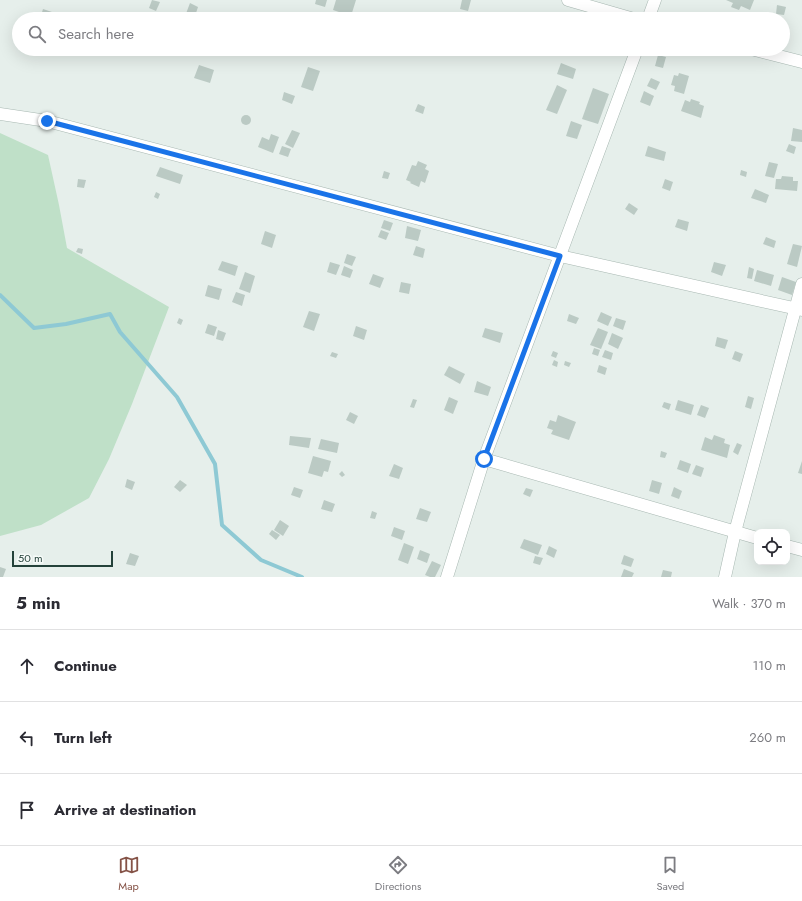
<!DOCTYPE html>
<html lang="en">
<head>
<meta charset="utf-8">
<style>
  :root { --surface:#fff; --page:#f7f7f7; --text:#2b2b33; --muted:#7c7c81; --line:#e1e1e2; --accent:#855347 }
  body { margin:0; font-family:Jost,sans-serif; background:var(--page); color:var(--text) }
  .controls { position:absolute; right:12px; bottom:12px; display:grid; overflow:hidden; border-radius:8px; box-shadow:0 4px 16px #0002 }
  .controls button { width:36px; height:36px; display:grid; place-items:center; padding:0; border:0; border-bottom:1px solid var(--line); background:var(--surface); color:var(--text); font:20px sans-serif }
  .scale { position:absolute; left:12px; bottom:10px; width:101px; box-sizing:border-box; padding-left:4px; border:2px solid #24423a; border-top:0; font-size:11px; line-height:14px; white-space:nowrap; color:#24423a; -webkit-text-stroke:3px #f7fbf9; paint-order:stroke }
  .stop { position:absolute; width:12px; height:12px; margin:-9px; border:3px solid #1a73e8; border-radius:50%; background:#fff }
  .stop.end { background:#1a73e8; border-color:#fff; box-shadow:0 1px 4px #0008 }
  .list { margin:0; padding:0; list-style:none }
  h2 { display:flex; justify-content:space-between; align-items:center; height:52px; margin:0; padding:0 16px; font-size:17px }
  h2 small { font-size:13px; font-weight:400; color:var(--muted) }
  .list li { display:grid; grid-template-columns:26px 1fr auto; gap:12px; align-items:center; box-sizing:border-box; height:72px; padding:0 16px; border-top:1px solid var(--line) }
  .list b { display:block; font-size:15px; white-space:nowrap }
  .list em { font-size:13px; font-style:normal; color:var(--muted) }
  .icon { flex:none; width:22px; height:22px; fill:none; stroke:currentColor; stroke-width:2; stroke-linecap:round; stroke-linejoin:round }
  .map { position:relative; flex:none; width:802px; height:577px; overflow:hidden }
  .search { position:absolute; background:var(--surface); box-shadow:0 4px 16px #0002; left:12px; right:12px; top:12px; height:44px; display:flex; align-items:center; gap:10px; box-sizing:border-box; padding:0 14px; border-radius:22px; color:var(--muted); font-size:15px }
  .sheet { height:268px; background:var(--surface) }
  nav { display:flex; justify-content:space-around; align-items:center; box-sizing:border-box; height:56px; border-top:1px solid var(--line); background:var(--surface); font-size:11px; color:var(--muted) }
  nav a { display:grid; justify-items:center; gap:2px }
  nav .on { color:var(--accent) }
  .map>svg:first-child { display:block }
  .green { fill:#bfe0c8 }
  .lines { fill:none; stroke-linecap:round; stroke-linejoin:round }
  .stream { stroke:#8ec9d4; stroke-width:4 }
  .building { fill:#bbcac4 }
  .minor-casing { stroke:#a8b8b2; stroke-width:13 }
  .minor { stroke:#fff; stroke-width:12 }
  .route { stroke:#1a73e8; stroke-width:5 }
</style>
</head>
<body>
<div class="map">
<svg width="802" height="577" viewBox="0 0 802 577">
  <rect width="100%" height="100%" fill="#e6efeb"/>
  <path class="green" d="M0 133 48 155 59 205 67 248 169 307 132 404 109 459 89 498 41 525 0 536Z"/>
  <g class="lines">
    <path class="stream" d="M0 295 34 328 66 324 110 314 120 332 177 397 215 464 222 525 261 560 302 577"/>
  </g>
  <g class="building">
    <path d="M152 0 160 2 156 11 149 8Z"/>
    <path d="M316 0H327L325 7 315 4Z"/>
    <path d="M336 0H356L351 16 333 10Z"/>
    <path d="M462 0H471L468 11 460 9Z"/>
    <path d="M726 0H754L750 10 741 6 739 10 731 7 733 3Z"/>
    <path d="M190 3 198 7 194 19H184Z"/>
    <path d="M777 5 786 7 784 15 776 14Z"/>
    <path d="M43 9 52 12 50 19H40Z"/>
    <path d="M173 49 180 50 178 56 171 53Z"/>
    <path d="M658 55 666 57 663 68 655 66Z"/>
    <path d="M561 63 576 69 573 79 557 74Z"/>
    <path d="M199 65 214 70 210 83 194 78Z"/>
    <path d="M308 67 320 71 313 91 301 87Z"/>
    <path d="M679 73 689 76 684 94 674 91 675 86 671 85 674 75 678 76Z"/>
    <path d="M651 78 660 82 656 90 647 86Z"/>
    <path d="M557 85 567 90 557 114 546 110Z"/>
    <path d="M593 88 609 94 598 124 582 119Z"/>
    <path d="M644 91 654 96 650 106 640 102Z"/>
    <path d="M284 92 295 96 292 104 282 100Z"/>
    <path d="M691 99 700 102 699 104 704 106 701 118 681 111 685 100 690 102Z"/>
    <path d="M418 104 425 107 423 114 415 111Z"/>
    <circle cx="246" cy="120" r="5"/>
    <path d="M571 121 582 125 577 139 566 136Z"/>
    <path d="M793 128 802 130V142L791 141Z"/>
    <path d="M292 130 300 133 293 148 285 144Z"/>
    <path d="M271 134 279 137 273 153 258 147 262 137 269 140Z"/>
    <path d="M789 144 796 147 794 154 786 151Z"/>
    <path d="M282 146 291 149 288 157 279 154Z"/>
    <path d="M648 146 666 152 664 161 645 156Z"/>
    <path d="M418 161 427 165 425 169 429 171 425 183 421 181 419 187 410 183 411 182 406 180 412 165 416 166Z"/>
    <path d="M769 162 778 164 774 178 765 176Z"/>
    <path d="M160 167 183 175 180 184 156 176Z"/>
    <path d="M741 170 747 172 746 177 740 175Z"/>
    <path d="M384 171 390 173 388 179 382 178Z"/>
    <path d="M782 176 793 177V181H798L797 191 775 189 776 179H781Z"/>
    <path d="M78 179 86 180 84 188 77 187Z"/>
    <path d="M665 179 673 182 670 191 662 188Z"/>
    <path d="M755 189 769 195 766 203 751 198Z"/>
    <path d="M156 192 160 194 158 199 154 197Z"/>
    <path d="M629 203 638 209 634 215 625 209Z"/>
    <path d="M678 219 689 222 687 231 675 227Z"/>
    <path d="M384 220 393 223 390 231 381 228Z"/>
    <path d="M407 226 421 230 418 241 405 238Z"/>
    <path d="M381 230 389 233 386 240 378 237Z"/>
    <path d="M265 231 276 235 272 248 261 244Z"/>
    <path d="M766 237 776 241 774 248 763 244Z"/>
    <path d="M793 244 802 246 797 267 787 264Z"/>
    <path d="M416 246 425 249 423 258 413 255Z"/>
    <path d="M78 248 83 249 82 254 76 252Z"/>
    <path d="M347 254 356 257 352 266 344 263Z"/>
    <path d="M222 261 238 266 235 276 218 270Z"/>
    <path d="M330 262 340 265 336 275 327 272Z"/>
    <path d="M714 262 726 265 722 276 711 272Z"/>
    <path d="M344 266 353 270 350 278 341 275Z"/>
    <path d="M749 267 754 269 752 279 747 278Z"/>
    <path d="M757 270 774 275 771 286 754 281Z"/>
    <path d="M245 272 255 276 250 293 239 289Z"/>
    <path d="M373 274 384 278 380 288 369 284Z"/>
    <path d="M782 277 796 282 792 295 778 290Z"/>
    <path d="M401 282 411 284 409 294 399 292Z"/>
    <path d="M208 285 222 289 219 300 205 296Z"/>
    <path d="M236 292 245 295 242 306 232 302Z"/>
    <path d="M309 311 320 314 314 331 303 327Z"/>
    <path d="M601 312 612 317 608 326 597 321Z"/>
    <path d="M569 314 579 318 576 324 567 321Z"/>
    <path d="M179 318 183 320 181 325 177 323Z"/>
    <path d="M616 318 626 321 623 330 613 326Z"/>
    <path d="M208 324 217 327 214 336 205 333Z"/>
    <path d="M356 326 367 330 364 340 353 336Z"/>
    <path d="M485 328 503 333 500 343 482 337Z"/>
    <path d="M598 328 608 332 601 349 590 345Z"/>
    <path d="M218 330 226 333 223 341 216 339Z"/>
    <path d="M612 333 623 338 618 349 608 344Z"/>
    <path d="M717 337 728 340 725 349 715 346Z"/>
    <path d="M594 348 600 350 598 356 592 354Z"/>
    <path d="M605 350 613 353 611 360 602 357Z"/>
    <path d="M553 351 558 353 556 358 551 356Z"/>
    <path d="M735 351 743 354 740 362 732 359Z"/>
    <path d="M332 352 338 354 336 358 330 356Z"/>
    <path d="M554 360 558 362 557 367 552 365Z"/>
    <path d="M565 361 571 363 569 367 564 365Z"/>
    <path d="M599 365 607 368 605 375 597 372Z"/>
    <path d="M449 366 465 374 460 384 444 375Z"/>
    <path d="M477 381 491 387 488 396 474 392Z"/>
    <path d="M748 396 754 398 751 409 745 407Z"/>
    <path d="M449 397 458 401 453 414 444 410Z"/>
    <path d="M413 399 417 400 414 408 410 407Z"/>
    <path d="M678 400 694 405 691 415 675 410Z"/>
    <path d="M664 402 671 404 669 410 662 407Z"/>
    <path d="M701 405 709 408 705 418 697 415Z"/>
    <path d="M350 412 358 416 354 424 346 420Z"/>
    <path d="M558 415 576 422 569 440 551 434 553 430 547 428 550 420 556 422Z"/>
    <path d="M714 435 725 439 724 443 730 445 727 458 701 450 705 437 712 440Z"/>
    <path d="M290 436 311 438 309 448 289 445Z"/>
    <path d="M321 439 339 443 337 453 318 449Z"/>
    <path d="M737 443 742 445 738 455 733 452Z"/>
    <path d="M661 451 667 453 665 458 660 457Z"/>
    <path d="M313 456 331 461 328 472 324 471 322 477 308 473Z"/>
    <path d="M680 460 691 464 688 473 677 469Z"/>
    <path d="M802 461V474L798 473Z"/>
    <path d="M394 464 403 468 399 479 389 476Z"/>
    <path d="M696 465 704 468 701 477 692 474Z"/>
    <path d="M342 471 345 475 342 477 339 474Z"/>
    <path d="M127 479 135 482 132 490 125 487Z"/>
    <path d="M180 480 187 485 180 492 174 487Z"/>
    <path d="M652 480 662 483 659 494 649 491Z"/>
    <path d="M294 487 303 490 300 498 291 495Z"/>
    <path d="M674 487 682 491 679 499 671 496Z"/>
    <path d="M526 488 533 490 530 497 523 494Z"/>
    <path d="M324 500 335 504 332 512 321 509Z"/>
    <path d="M420 508 431 512 427 522 416 519Z"/>
    <path d="M372 511 377 513 375 519 370 518Z"/>
    <path d="M280 520 289 526 283 536 274 530Z"/>
    <path d="M394 527 405 531 402 540 391 536Z"/>
    <path d="M272 530 280 535 276 540 269 534Z"/>
    <path d="M524 539 542 545 538 555 520 548Z"/>
    <path d="M404 543 414 547 408 564 398 560Z"/>
    <path d="M549 546 557 550 554 558 546 554Z"/>
    <path d="M420 550 430 554 427 563 417 559Z"/>
    <path d="M130 553 139 556 135 566 126 564Z"/>
    <path d="M624 555 634 559 631 567 621 564Z"/>
    <path d="M535 556 543 558 540 565 533 563Z"/>
    <path d="M432 561 441 565 435 577H430L425 575Z"/>
    <path d="M0 567 6 569 3 577H0Z"/>
    <path d="M624 569 634 573 632 577H621Z"/>
    <path d="M663 570 672 572 671 577H661Z"/>
  </g>
  <g class="lines">
    <g class="minor-casing">
      <g id="minor">
        <path d="M568 0 634 19"/>
        <path d="M648 19 655 0"/>
        <path d="M751 49 802 62"/>
        <path d="M0 114 47 121 560 256 802 310"/>
        <path d="M484 459 757 538"/>
        <path d="M787 546 802 550"/>
        <path d="M447 577 484 459 637 49"/>
        <path d="M725 577 735 532 802 284"/>
      </g>
    </g>
    <use href="#minor" class="minor"/>
  </g>
  <g class="lines">
    <path class="route" d="M47 121 560 256 484 459"/>
  </g>
</svg>
<div class="controls">
<button><svg class="icon" aria-label="locate" viewBox="0 0 24 24"><circle cx="12" cy="12" r="6"/><path d="M12 2v4M12 18v4M2 12h4M18 12h4"/></svg></button>
</div>
<div class="scale">50 m</div>
<div class="stop" style="left:484px;top:459px"></div>
<div class="stop end" style="left:47px;top:121px"></div>
<div class="search"><svg class="icon" aria-label="search" viewBox="0 0 24 24"><circle cx="10" cy="10" r="6"/><path d="M15 15l6 6"/></svg>Search here</div>
</div>
<section class="sheet">
<h2>5 min<small>Walk · 370 m</small></h2>
<ul class="list">
<li><svg class="icon" aria-label="ahead" viewBox="0 0 24 24"><path d="M12 20V5M6 11l6-6 6 6"/></svg><div><b>Continue</b></div><em>110 m</em></li>
<li><svg class="icon" aria-label="left" viewBox="0 0 24 24"><path d="M17 20v-9H6M10 6l-5 5 5 5"/></svg><div><b>Turn left</b></div><em>260 m</em></li>
<li><svg class="icon" aria-label="arrive" viewBox="0 0 24 24"><path d="M6 21V4h12l-3 4 3 4H6"/></svg><div><b>Arrive at destination</b></div></li>
</ul>
</section>
<nav>
<a class="on"><svg class="icon" aria-label="map" viewBox="0 0 24 24"><path d="M3 6l6-2 6 2 6-2v14l-6 2-6-2-6 2zM9 4v14M15 6v14"/></svg>Map</a>
<a><svg class="icon" aria-label="directions" viewBox="0 0 24 24"><path d="M12 3l9 9-9 9-9-9zM9 14v-3h6M13 9l2 2-2 2"/></svg>Directions</a>
<a><svg class="icon" aria-label="saved" viewBox="0 0 24 24"><path d="M7 4h10v16l-5-4-5 4z"/></svg>Saved</a>
</nav>
</body>
</html>
